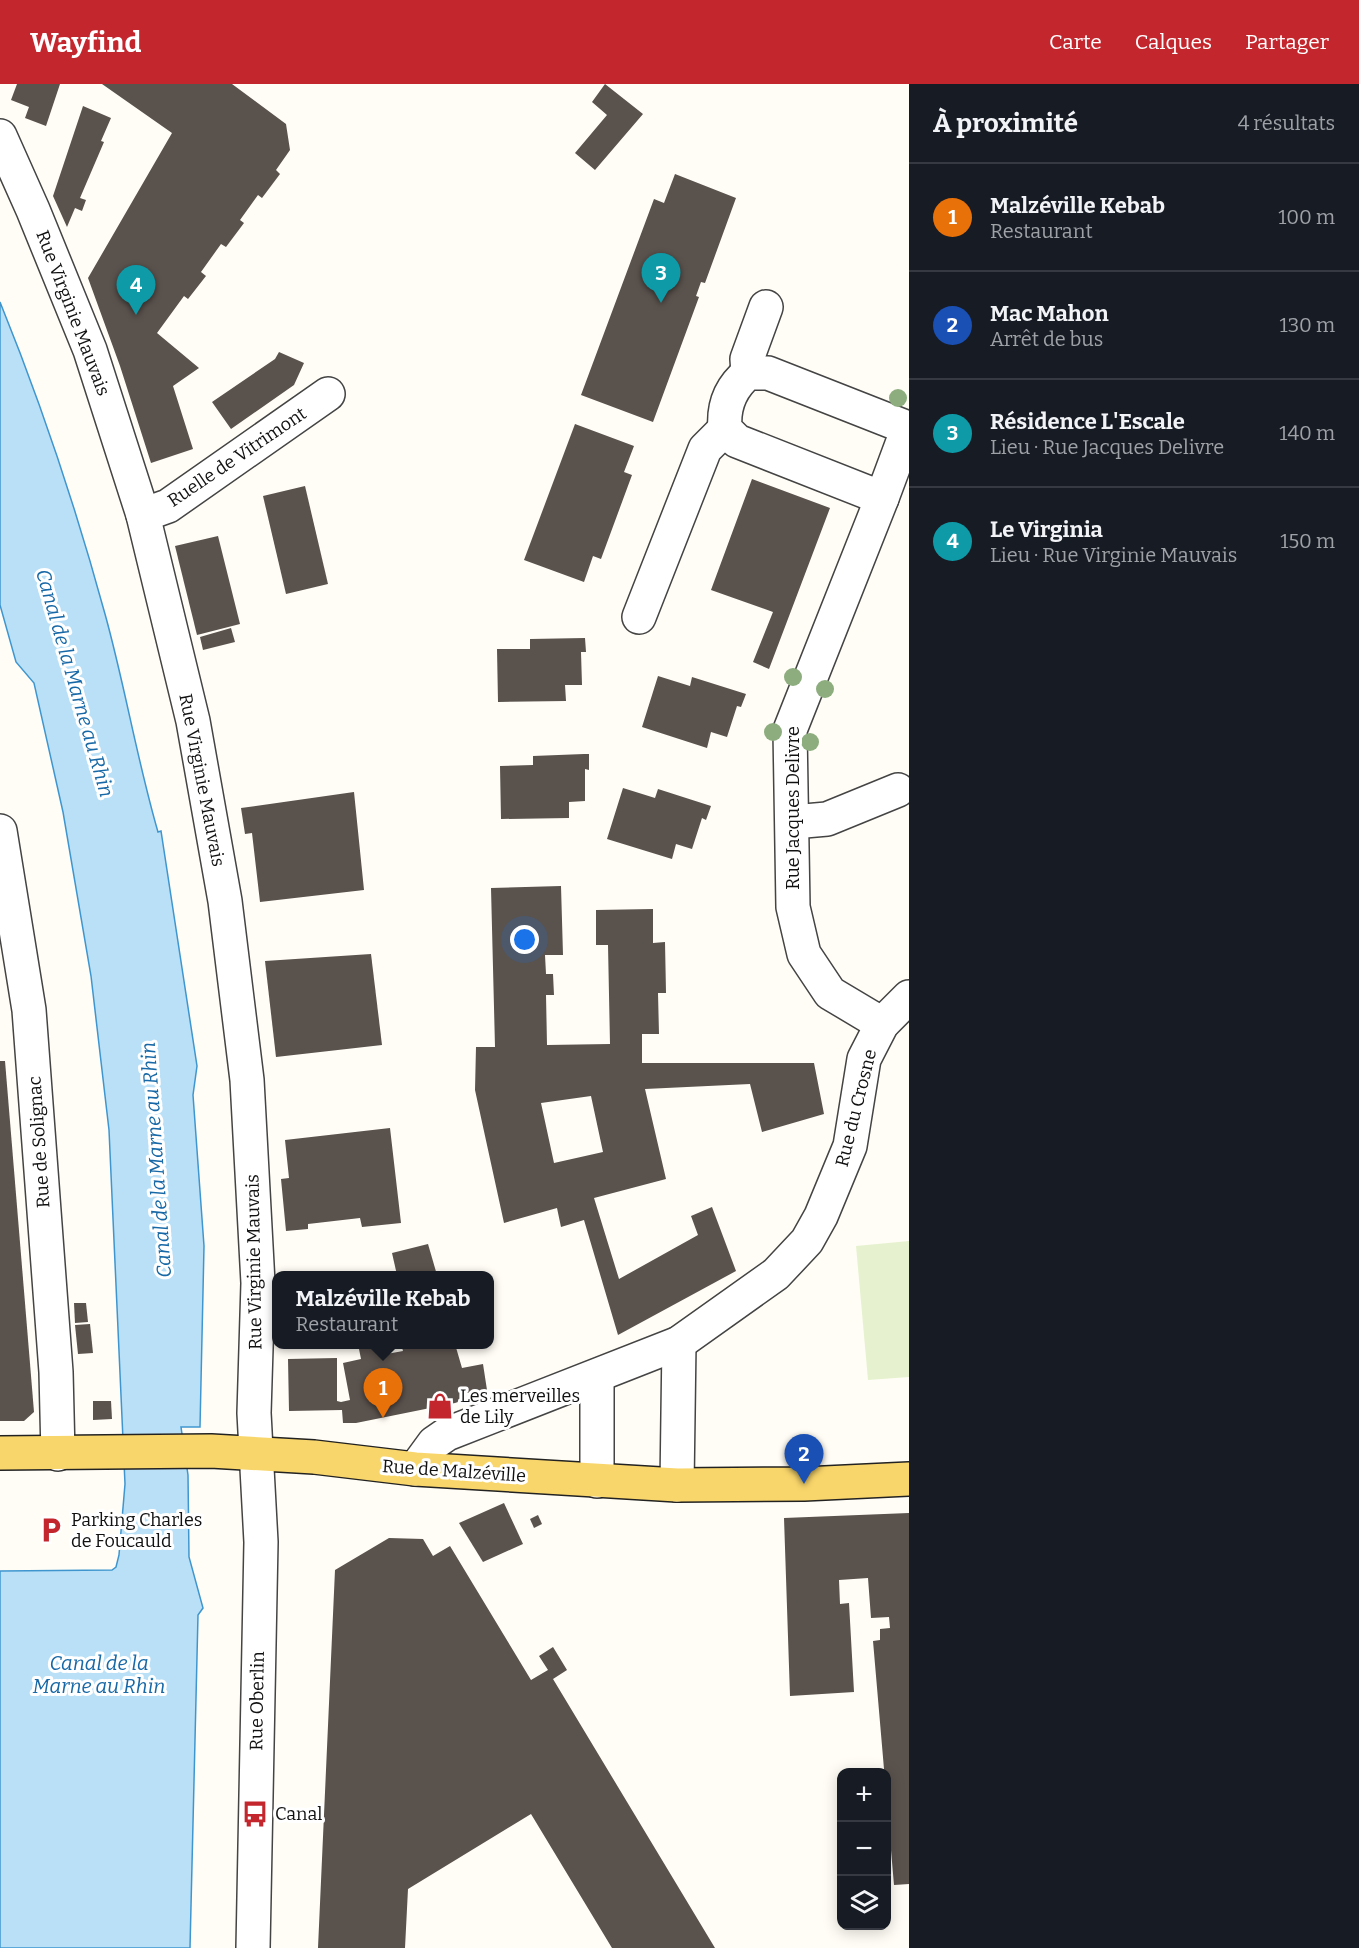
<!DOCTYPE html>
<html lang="fr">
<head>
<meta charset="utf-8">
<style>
  :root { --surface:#171b24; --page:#20242c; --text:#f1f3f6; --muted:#9ea1a6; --line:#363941; --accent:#c4262e }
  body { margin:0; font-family:Bitter,serif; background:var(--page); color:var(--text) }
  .controls { position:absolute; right:18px; bottom:18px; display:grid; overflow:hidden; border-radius:12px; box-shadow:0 3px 15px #0003 }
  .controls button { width:54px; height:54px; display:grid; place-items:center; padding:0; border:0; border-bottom:2px solid var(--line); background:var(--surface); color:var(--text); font:30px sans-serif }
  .you { position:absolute; left:525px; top:856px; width:21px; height:21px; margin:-15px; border:4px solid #fff; border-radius:50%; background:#1a73e8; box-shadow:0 0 0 9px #1a73e833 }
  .badge { display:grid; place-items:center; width:39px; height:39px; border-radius:50%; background:var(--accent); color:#fff; font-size:20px; font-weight:700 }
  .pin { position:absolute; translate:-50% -50px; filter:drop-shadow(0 2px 3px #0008) }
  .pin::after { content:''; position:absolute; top:32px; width:21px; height:18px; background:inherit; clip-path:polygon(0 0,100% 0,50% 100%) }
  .popup { position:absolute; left:272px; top:1187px; width:222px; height:78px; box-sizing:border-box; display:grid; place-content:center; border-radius:12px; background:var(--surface); filter:drop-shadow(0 2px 4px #0005); font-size:20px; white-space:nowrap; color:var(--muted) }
  .popup b { font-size:22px; color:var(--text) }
  .popup::after { content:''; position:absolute; left:50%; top:100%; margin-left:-12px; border:12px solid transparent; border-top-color:var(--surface) }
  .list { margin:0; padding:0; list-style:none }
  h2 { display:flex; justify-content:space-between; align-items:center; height:78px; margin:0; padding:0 24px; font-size:26px }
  h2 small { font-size:20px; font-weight:400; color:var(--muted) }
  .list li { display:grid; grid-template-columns:39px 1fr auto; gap:18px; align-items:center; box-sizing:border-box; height:108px; padding:0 24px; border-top:2px solid var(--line) }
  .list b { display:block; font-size:22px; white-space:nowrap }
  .list p { margin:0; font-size:20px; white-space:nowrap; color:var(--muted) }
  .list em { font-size:20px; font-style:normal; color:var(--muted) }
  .icon { flex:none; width:33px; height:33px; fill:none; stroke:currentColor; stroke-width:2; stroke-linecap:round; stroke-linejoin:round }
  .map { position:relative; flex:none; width:909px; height:1864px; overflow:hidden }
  header { display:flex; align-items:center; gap:36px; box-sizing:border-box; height:84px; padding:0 30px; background:var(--accent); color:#fff }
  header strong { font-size:28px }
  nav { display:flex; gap:33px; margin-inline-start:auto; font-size:21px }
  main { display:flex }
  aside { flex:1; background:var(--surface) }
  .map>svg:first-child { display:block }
  .pitch { fill:#e6f2cf }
  .water { fill:#b9e0f7; stroke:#3f96cf; stroke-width:1.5 }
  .building { fill:#5a524d; fill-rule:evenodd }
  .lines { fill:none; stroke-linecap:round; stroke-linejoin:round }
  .minor-casing { stroke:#444; stroke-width:36 }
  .major-casing { stroke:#222; stroke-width:36 }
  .minor { stroke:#fff; stroke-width:33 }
  .major { stroke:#f9d66b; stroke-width:33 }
  .tree { fill:#8dad7f }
  .labels { text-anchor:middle; stroke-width:6; stroke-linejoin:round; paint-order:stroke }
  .street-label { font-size:18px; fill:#111; stroke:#fff }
  .poi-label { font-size:18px; fill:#111; stroke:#fff; text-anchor:start }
  .water-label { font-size:20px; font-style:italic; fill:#1768a6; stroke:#fff }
</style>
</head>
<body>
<header>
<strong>Wayfind</strong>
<nav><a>Carte</a><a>Calques</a><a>Partager</a></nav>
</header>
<main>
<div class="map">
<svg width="909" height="1864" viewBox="0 0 909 1864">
  <rect width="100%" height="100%" fill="#fffdf5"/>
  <path class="pitch" d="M909 1157V1293L868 1296 856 1162Z"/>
  <path class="water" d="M0 218C41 319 76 424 105 530 125 602 137 676 158 748L161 747 197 982 193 1011 204 1162 200 1343H181L188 1391 189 1473 203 1524 198 1531 190 1864H0V1487L112 1486 116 1483 119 1471 125 1400 109 1046 91 892 63 728 34 599 16 578 0 521Z"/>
  <g class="building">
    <path d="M17 0H60L46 42 25 34 29 23 11 16Z"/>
    <path d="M102 0H232L286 40 290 66 276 86 280 90 262 114 258 111 240 136 244 139 226 163 221 160 201 188 206 192 188 215 184 212 157 249 199 284 173 302 193 365 151 379 120 282 88 194 172 49Z"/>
    <path d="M605 0 643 30 595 86 575 69 607 31 592 18Z"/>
    <path d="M83 22 111 34 101 57 104 58 80 114 86 116 82 127 75 124 67 143 53 112Z"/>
    <path d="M675 90 736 114 705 199 701 198 696 212 699 213 653 338 581 311 654 115 664 119Z"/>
    <path d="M279 268 304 279 294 301 231 345 212 318 275 275Z"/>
    <path d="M575 340 634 362 624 388 632 391 601 475 593 472 584 498 524 476Z"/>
    <path d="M752 395 830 424 769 585 753 578 773 528 711 506Z"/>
    <path d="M305 402 328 500 286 510 263 412Z"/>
    <path d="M218 452 240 540 197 551 175 462Z"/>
    <path d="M231 544 235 558 203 566 200 553Z"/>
    <path d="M585 554 586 568H581L582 601H565L566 617 498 618 497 565H530V555Z"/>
    <path d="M658 592 690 602 692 593 746 610 741 623 737 622 727 653 711 648 707 664 642 643Z"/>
    <path d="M584 670H589V686L585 685V717L569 718V734L501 735 500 682 533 681V672Z"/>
    <path d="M623 704 655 714 658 705 711 722 706 736 702 734 692 765 676 760 672 775 607 755Z"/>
    <path d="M354 708 364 806 260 818 252 749 245 750 241 724Z"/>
    <path d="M561 802 563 871H545L546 890H553L554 911H546L547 961 610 960 608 861H596V826L653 825V859L665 858 666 909H658L659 950H642V979H814L824 1030 762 1048 750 1000 645 1005 666 1095 594 1114 619 1195 698 1151 691 1132 712 1123 736 1187 618 1251 584 1136 561 1143 557 1124 504 1139 475 1006 476 963H495L491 804ZM591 1012 603 1068 554 1079 541 1019Z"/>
    <path d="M371 870 382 961 276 973 265 877Z"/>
    <path d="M0 977H5L34 1328 24 1337H0Z"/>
    <path d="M390 1044 401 1139 362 1143 360 1134 308 1140V1145L286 1147 281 1095 289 1094 285 1056Z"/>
    <path d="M428 1160 437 1191H397L392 1169Z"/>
    <path d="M74 1219H86L88 1238 75 1239Z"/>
    <path d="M90 1240 93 1269 78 1270 75 1241Z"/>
    <path d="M358 1260H378L381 1271 403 1267 401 1260H455L462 1284 483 1280 487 1306 466 1309 467 1315 455 1319 356 1339H343L342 1326 289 1327 288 1275 337 1274V1317L341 1318 350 1316 343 1279 361 1275Z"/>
    <path d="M93 1317H111L112 1335 93 1336Z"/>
    <path d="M504 1419 523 1460 483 1478 459 1439Z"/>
    <path d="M909 1429V1800L894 1801 873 1557 880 1556V1545L890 1544 889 1533 871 1534 868 1494 839 1496 840 1520 849 1519 854 1608 790 1612 784 1434Z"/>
    <path d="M538 1431 542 1440 534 1444 530 1435Z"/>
    <path d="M389 1454 423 1455 433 1472 450 1462 531 1596 548 1586 539 1572 553 1563 567 1586 553 1595 715 1864H612L531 1730 408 1805 405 1864H318L335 1486Z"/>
  </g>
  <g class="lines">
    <g class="minor-casing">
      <g id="minor">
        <path d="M0 52 33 126 90 266 143 431 193 637 225 817 247 996 258 1199 254 1329 261 1458 253 1864"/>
        <path d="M748 289H768L908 344 882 414 737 357 725 345C723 322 731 303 748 289Z"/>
        <path d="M748 289 747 275 766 223"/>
        <path d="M882 414 790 646 793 823 804 870 830 909 882 940"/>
        <path d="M143 431 168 422 328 310"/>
        <path d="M639 533 705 365 725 345"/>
        <path d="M793 738 827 735 898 706"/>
        <path d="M0 747 29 926 56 1288 58 1370"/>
        <path d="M415 1385 434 1359 447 1350 679 1259 776 1190 807 1157 821 1132 850 1062 864 975 882 940 909 913"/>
        <path d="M597 1397V1292"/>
        <path d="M677 1401 679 1259"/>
      </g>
    </g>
    <g class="major-casing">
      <path id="major" d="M0 1369 211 1367 314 1373 415 1385 677 1401 804 1400 909 1395"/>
    </g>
    <use href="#minor" class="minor"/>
    <use href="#major" class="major"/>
  </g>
  <g class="tree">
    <circle cx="898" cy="314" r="9"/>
    <circle cx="793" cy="593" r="9"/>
    <circle cx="825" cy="605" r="9"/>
    <circle cx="773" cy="648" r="9"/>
    <circle cx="810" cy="658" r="9"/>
  </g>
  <defs>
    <g id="shop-bare" transform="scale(2.07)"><path d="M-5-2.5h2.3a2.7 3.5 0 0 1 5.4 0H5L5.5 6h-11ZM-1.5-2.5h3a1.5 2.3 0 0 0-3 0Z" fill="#c4262e" stroke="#fff" stroke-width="2.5" paint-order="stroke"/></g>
    <g id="parking-bare" transform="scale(2.07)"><path d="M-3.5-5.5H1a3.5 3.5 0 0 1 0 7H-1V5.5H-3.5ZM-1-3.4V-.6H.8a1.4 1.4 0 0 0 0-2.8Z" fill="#c4262e" stroke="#fff" stroke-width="2.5" paint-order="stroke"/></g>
    <g id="bus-bare" transform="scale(2.07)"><path d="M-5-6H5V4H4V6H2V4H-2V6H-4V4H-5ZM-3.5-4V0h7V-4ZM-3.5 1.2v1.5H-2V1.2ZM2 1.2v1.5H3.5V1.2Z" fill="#c4262e" stroke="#fff" stroke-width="2.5" paint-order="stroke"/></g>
  </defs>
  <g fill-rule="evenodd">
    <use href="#shop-bare" x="440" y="1322"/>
    <use href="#parking-bare" x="51" y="1446"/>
    <use href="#bus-bare" x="255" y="1730"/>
  </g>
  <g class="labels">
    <g class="street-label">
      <text transform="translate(73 229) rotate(69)" y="6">Rue Virginie Mauvais</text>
      <text transform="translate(237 373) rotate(-34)" y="6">Ruelle de Vitrimont</text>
      <text transform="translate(202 696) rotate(79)" y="6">Rue Virginie Mauvais</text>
      <text transform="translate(793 724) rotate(-90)" y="6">Rue Jacques Delivre</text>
      <text transform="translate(856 1024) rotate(-76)" y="6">Rue du Crosne</text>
      <text transform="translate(39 1058) rotate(-94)" y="6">Rue de Solignac</text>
      <text transform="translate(254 1178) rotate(-91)" y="6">Rue Virginie Mauvais</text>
      <text transform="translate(454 1387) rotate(4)" y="6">Rue de Malzéville</text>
      <text transform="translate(257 1617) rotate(-89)" y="6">Rue Oberlin</text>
    </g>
    <g class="poi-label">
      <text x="460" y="1318">Les merveilles<tspan x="460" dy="21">de Lily</tspan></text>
      <text x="71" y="1442">Parking Charles<tspan x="71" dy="21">de Foucauld</tspan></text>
      <text x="275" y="1736">Canal</text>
    </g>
    <g class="water-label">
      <text transform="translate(75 599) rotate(74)" y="7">Canal de la Marne au Rhin</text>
      <text transform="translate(156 1076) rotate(-94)" y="7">Canal de la Marne au Rhin</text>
      <text x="99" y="1586">Canal de la<tspan x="99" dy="23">Marne au Rhin</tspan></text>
    </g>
  </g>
</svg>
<div class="controls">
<button>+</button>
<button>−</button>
<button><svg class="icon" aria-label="layers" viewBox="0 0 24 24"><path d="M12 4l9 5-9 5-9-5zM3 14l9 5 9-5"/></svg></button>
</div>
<div class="you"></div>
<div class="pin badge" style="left:383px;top:1334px;background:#e8710a">1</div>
<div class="popup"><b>Malzéville Kebab</b>Restaurant</div>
<div class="pin badge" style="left:804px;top:1400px;background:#1a4fb4">2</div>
<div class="pin badge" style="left:661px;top:219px;background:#0f9aa8">3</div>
<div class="pin badge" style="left:136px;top:231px;background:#0f9aa8">4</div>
</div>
<aside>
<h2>À proximité<small>4 résultats</small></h2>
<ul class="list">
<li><span class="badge" style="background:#e8710a">1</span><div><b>Malzéville Kebab</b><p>Restaurant</p></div><em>100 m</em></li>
<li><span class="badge" style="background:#1a4fb4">2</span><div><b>Mac Mahon</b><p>Arrêt de bus</p></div><em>130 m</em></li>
<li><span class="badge" style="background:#0f9aa8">3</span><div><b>Résidence L'Escale</b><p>Lieu · Rue Jacques Delivre</p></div><em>140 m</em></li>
<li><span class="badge" style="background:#0f9aa8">4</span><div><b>Le Virginia</b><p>Lieu · Rue Virginie Mauvais</p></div><em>150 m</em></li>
</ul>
</aside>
</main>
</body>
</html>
